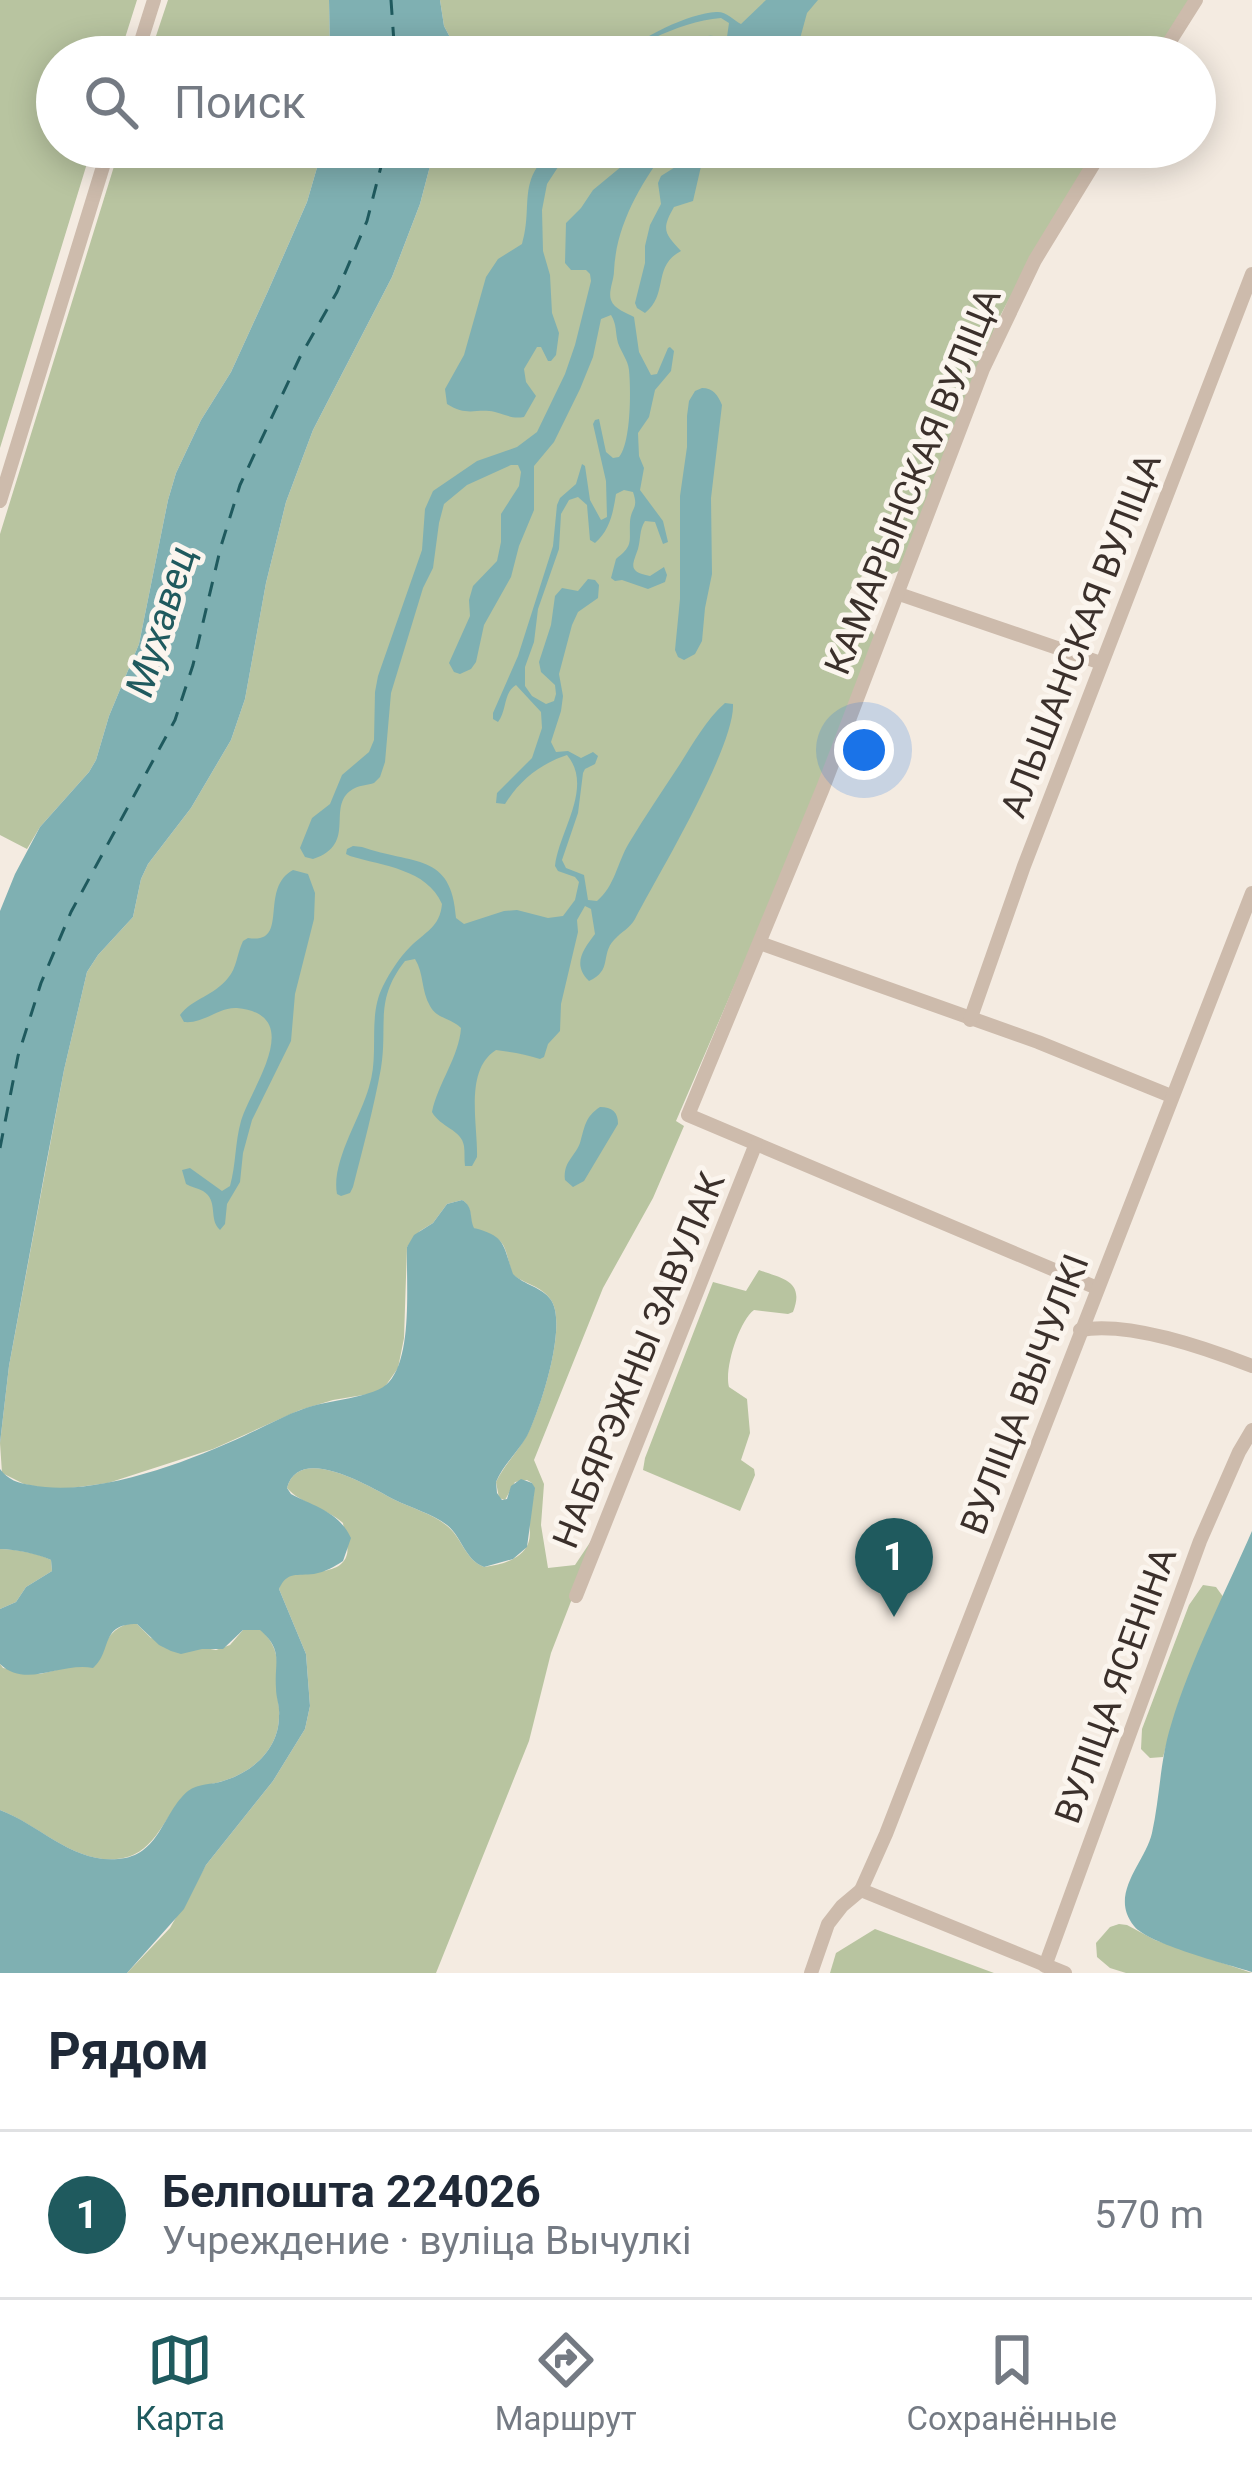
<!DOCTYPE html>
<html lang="ru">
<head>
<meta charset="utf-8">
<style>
  :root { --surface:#fff; --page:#f2f2f3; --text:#1f2937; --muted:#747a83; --line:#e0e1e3; --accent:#1f5a5e }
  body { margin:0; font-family:Roboto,sans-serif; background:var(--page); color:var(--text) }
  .you { position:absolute; left:864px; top:750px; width:42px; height:42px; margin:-30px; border:9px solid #fff; border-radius:50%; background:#1a73e8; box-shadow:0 0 0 18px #1a73e833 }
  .badge { display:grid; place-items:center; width:78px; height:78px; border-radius:50%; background:var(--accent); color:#fff; font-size:39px; font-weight:700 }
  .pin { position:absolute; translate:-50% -99px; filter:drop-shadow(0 3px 6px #0008) }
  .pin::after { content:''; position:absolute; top:63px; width:42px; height:36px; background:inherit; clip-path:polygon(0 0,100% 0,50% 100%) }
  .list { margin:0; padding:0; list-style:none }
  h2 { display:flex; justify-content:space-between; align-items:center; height:156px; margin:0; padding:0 48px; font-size:51px }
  h2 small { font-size:39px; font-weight:400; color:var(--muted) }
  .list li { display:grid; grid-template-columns:78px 1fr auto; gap:36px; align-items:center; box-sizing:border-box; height:168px; padding:0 48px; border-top:3px solid var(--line) }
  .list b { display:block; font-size:45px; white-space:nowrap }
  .list p { margin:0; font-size:39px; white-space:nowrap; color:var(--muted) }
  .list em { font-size:39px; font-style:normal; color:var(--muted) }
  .icon { flex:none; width:66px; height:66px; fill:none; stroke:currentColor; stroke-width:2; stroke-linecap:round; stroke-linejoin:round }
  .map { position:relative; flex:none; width:1252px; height:1973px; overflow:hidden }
  .search { position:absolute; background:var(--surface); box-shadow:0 6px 30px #0003; left:36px; right:36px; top:36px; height:132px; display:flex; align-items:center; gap:30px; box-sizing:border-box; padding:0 42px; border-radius:66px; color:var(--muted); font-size:45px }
  .sheet { height:324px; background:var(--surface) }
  nav { display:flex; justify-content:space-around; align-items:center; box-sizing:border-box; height:168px; border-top:3px solid var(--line); background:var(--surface); font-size:33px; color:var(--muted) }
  nav a { display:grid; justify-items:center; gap:6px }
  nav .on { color:var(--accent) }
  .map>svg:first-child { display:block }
  .green { fill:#b8c4a0 }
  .water { fill:#7fb0b2 }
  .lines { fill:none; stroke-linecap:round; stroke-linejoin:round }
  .ferry { stroke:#1f5a5e; stroke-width:3; stroke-dasharray:15 12; stroke-linecap:butt }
  .minor { stroke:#cdbbac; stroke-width:14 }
  .labels { text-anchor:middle; stroke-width:10; stroke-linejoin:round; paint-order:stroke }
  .street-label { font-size:36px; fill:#3b302b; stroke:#fbf5ee }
  .water-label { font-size:39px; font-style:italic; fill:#1f5a5e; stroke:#fbf5ee }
</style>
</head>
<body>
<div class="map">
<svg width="1252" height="1973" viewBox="0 0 1252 1973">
  <rect width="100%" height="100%" fill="#f4ebe1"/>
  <g class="green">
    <path d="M0 0H137L119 57H57V147H92L0 448Z"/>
    <path d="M168 0H329L330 57H149Z"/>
    <path d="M440 0H1189L1153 57H455L453 43 444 26Z"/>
    <path d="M120 147H323L307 202 268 291 231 372 201 420 176 473 168 500 139 644 109 716 96 760 89 772 40 827 27 849 0 835V534Z"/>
    <path d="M435 147H1097L1037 247 998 320 901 570 887 576 863 575C826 610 864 614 876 638L782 875 676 1121 684 1126 653 1198 603 1288 534 1460 544 1484 541 1525 548 1568 575 1565 599 1529 551 1653 529 1741 436 1973H127L170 1928 206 1865 273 1781 305 1729 310 1706 306 1654 279 1589C280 1586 281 1582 283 1579 295 1567 341 1580 347 1554 349 1547 344 1531 343 1523 326 1508 301 1504 287 1488 299 1443 370 1487 395 1500 412 1508 432 1514 446 1525 463 1538 464 1559 484 1567 500 1565 521 1560 528 1544 532 1534 528 1522 530 1513 532 1500 536 1495 532 1483L527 1480 515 1482 505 1500 499 1498 496 1482C504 1465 518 1452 527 1435 540 1410 568 1325 551 1300 542 1286 524 1284 512 1274 503 1240 507 1241 473 1228 469 1217 473 1207 462 1200L447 1204 433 1223 420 1231 407 1247 404 1338 398 1368 384 1388 375 1393 333 1400 300 1410 213 1449 108 1483 64 1489 43 1488 24 1484 2 1473 0 1443 9 1366 64 1070 87 972 98 955 133 917 141 879 148 864 191 808 231 740 245 699 266 583 286 502 313 430 392 277 420 204Z"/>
    <path d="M759 1270C783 1279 805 1281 793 1312L788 1314 754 1310C739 1321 724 1369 729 1387L747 1399 750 1433 741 1460 754 1469 755 1475 740 1511 643 1470 645 1458 713 1282 746 1291Z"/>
    <path d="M0 1549C15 1549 38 1553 51 1560L52 1571 26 1587 16 1602 0 1609Z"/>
    <path d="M1203 1585 1216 1587 1224 1598 1179 1701 1163 1757 1150 1758 1141 1749 1142 1729 1189 1605Z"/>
    <path d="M128 1624H137L151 1638 216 1650 230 1645 243 1630H261C280 1648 278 1664 277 1689 277 1698 280 1707 279 1716 279 1749 253 1772 223 1781 207 1786 195 1785 182 1799 162 1821 153 1856 117 1859 73 1863 39 1825 0 1810V1664L3 1668 40 1674 72 1666 93 1667C102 1650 107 1630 128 1624Z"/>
    <path d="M1119 1924 1127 1925 1155 1940 1252 1973H1126L1110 1968 1097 1957 1096 1943 1110 1927Z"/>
    <path d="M875 1929 994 1973H830L836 1953Z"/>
  </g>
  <g class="water">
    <path d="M329 0H440L444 26 453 43 455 57H330Z"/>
    <path d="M766 0H818L807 13 795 57H769L760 51 746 57H676C686 41 706 30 724 39L727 37 729 23 721 18C698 20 675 28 654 38 642 44 633 55 620 57 638 38 690 13 716 12 726 11 733 20 741 24Z"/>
    <path d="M323 147H435L420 204 392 277 313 430 286 502 266 583 245 699 231 740 191 808 148 864 141 879 133 917 98 955 87 972 64 1070 46 1165 9 1366 0 1443V911L15 874 40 827 89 772 96 760 109 716 139 644 168 500 176 473 201 420 231 372 268 291 307 202Z"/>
    <path d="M556 147H571L547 184 542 210 543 251 550 275 552 313 559 333 556 355 551 361H548L541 347H537L524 369 526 382 536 396 524 417C512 419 507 415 495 412 476 408 467 417 447 404L445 389 464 355 486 277 498 259 522 244C534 204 515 180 556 147Z"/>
    <path d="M645 147H668C641 183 616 225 614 271 614 280 608 292 611 300 614 309 627 313 634 317L639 352 651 375 657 374 668 348 670 347 674 351 671 371 655 390 649 417 638 433 639 456 644 468 640 490 663 521 668 542 663 544 655 522 645 521C639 531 641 538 638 549 632 566 628 572 650 576L664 567 667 575 665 582 648 589 622 580 615 581 611 578 616 559C634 545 629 542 630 522 631 507 639 509 633 492L624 490 616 494C613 513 610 530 595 543L590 540 587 505 578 497 569 500 561 514 559 549 538 609 534 642 525 667V686L532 696 546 704 554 701 556 694 555 685 541 672 539 662 551 625 555 596 562 588 578 591 588 579 595 580 599 585 598 598 578 612 572 625 559 674 563 696 561 711 551 742 556 752 568 751 581 758 593 752 598 756 595 764 585 769 583 773 578 813 562 860 566 868 584 875 588 900 597 901C615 886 617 863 629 843 645 816 663 790 680 764 694 742 706 720 725 703L733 704C735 747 658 875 635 919 629 929 622 931 614 940 600 955 613 970 589 981 572 964 583 950 595 934L591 909 585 906 577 920 578 932 561 1004 560 1031 548 1044 544 1057 540 1059C526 1054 511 1052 496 1050 464 1070 478 1125 477 1157L472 1166H465C464 1159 465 1153 464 1146 462 1130 440 1127 432 1112 438 1083 459 1057 461 1028 451 1018 437 1019 430 1006 421 991 424 973 415 959L405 961C374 1000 388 1025 381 1068 374 1107 363 1148 353 1187L350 1193 341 1196 337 1194C331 1162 360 1119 369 1087 380 1053 367 1018 383 986 390 972 399 958 410 947 425 932 440 927 442 904 427 869 383 866 350 856L346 854 347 849 353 846 362 847C413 865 452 852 456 918L464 924 504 911 517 910 548 918 563 916 575 900 579 882 575 877 558 871 555 866C559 831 594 787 567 755 540 764 520 780 505 804L496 803 497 793 532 758 542 728 541 712 516 685C503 693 507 711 498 722L493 719V713L518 656 553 546 557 505 560 498 576 484 582 464 585 466 590 500 601 520 607 517 606 481 593 424 595 420 599 419 606 452 613 458 619 457C631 443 631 390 629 370 628 360 621 352 618 343 615 331 617 325 611 315L601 319 593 357 580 389 554 442 534 466V510L519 546 511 577 484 625 476 662 471 669 460 674 454 672 449 663 470 616 469 600 473 586 497 561 501 542V514L519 486 521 472 518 465H511L467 485 444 504 439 523 433 568 423 588 391 693 385 762 380 777 374 783C368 785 361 785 355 788 323 804 360 844 313 859L305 857 300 848 312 818 330 804 342 775 369 752 374 740 375 692 378 676 422 550 425 509 433 491 477 461 517 447 537 432 565 374 575 345 591 281 590 274 586 270H571L565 263 566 223 581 208 593 190Z"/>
    <path d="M687 147H705V149L693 201 674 207C660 231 666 234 681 251 652 266 669 294 645 313L637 308 635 303 645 263V246L650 225 661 204 658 183 661 176 680 164Z"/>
    <path d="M702 388C713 388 718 395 722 405L711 498 712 574 705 608 702 641 695 654 684 660 678 657 675 650 680 599V496L687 447V416L689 401 695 391Z"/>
    <path d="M293 870 308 874 315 893 314 919 295 994 291 1041 252 1120 243 1153 240 1182 227 1204 225 1224 220 1230C208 1219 219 1201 203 1191 197 1188 191 1187 186 1184L182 1170 190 1168 222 1191 230 1186C236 1165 235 1142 241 1121 251 1087 307 1015 237 1008 218 1007 204 1024 184 1022L180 1015C192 999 215 995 228 978 237 968 237 953 243 941L248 938C291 945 258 889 293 870Z"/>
    <path d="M600 1107C612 1107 618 1112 618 1124L584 1181 573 1187 565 1180C563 1162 574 1158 580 1143 585 1126 585 1117 600 1107Z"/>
    <path d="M462 1200C474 1207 469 1217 474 1228 506 1236 503 1245 513 1274 524 1285 542 1287 551 1300 568 1325 540 1410 527 1436 518 1452 503 1465 496 1482L497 1493 502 1500 507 1499 511 1486 521 1479 532 1483 535 1488 527 1547 513 1559 484 1567C464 1559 463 1538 447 1525 432 1514 412 1508 395 1500 370 1487 299 1443 287 1488L291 1494C315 1507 338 1511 351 1538L343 1561C334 1567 325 1572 314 1574 297 1576 287 1571 279 1589L306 1654 310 1706 305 1729 273 1781 206 1865 184 1909 127 1973H0V1810C40 1825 72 1863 118 1859 160 1856 162 1813 188 1791 198 1783 212 1785 223 1781 253 1772 279 1749 279 1716 280 1706 276 1698 276 1688 274 1662 284 1651 260 1630H243L223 1649H202L181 1654 171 1651 159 1645 137 1624C99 1624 113 1651 93 1668 60 1662 26 1689 0 1664V1609L16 1602 26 1587 52 1571 51 1560C38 1554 15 1549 0 1549V1469C8 1480 18 1483 31 1485 94 1498 187 1462 244 1436 264 1427 283 1416 303 1409 325 1400 376 1398 389 1382 413 1355 406 1283 407 1247L414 1235 433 1223 447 1204Z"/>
    <path d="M1252 1531V1972C1227 1964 1148 1944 1134 1926 1108 1894 1145 1863 1152 1833 1160 1797 1160 1760 1171 1725 1190 1661 1225 1593 1252 1531Z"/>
  </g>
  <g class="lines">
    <g class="ferry">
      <path d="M391 0 395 57"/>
      <path d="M0 1148 18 1056 41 983 71 912 175 720 193 665 221 546 240 485 300 357 337 292 367 221 386 147"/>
    </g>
    <g class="minor">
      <path d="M136 57 154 0"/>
      <path d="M1160 57 1196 0"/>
      <path d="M0 501 109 147"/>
      <path d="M899 594 1101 663"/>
      <path d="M760 943 1038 1042 1171 1096"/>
      <path d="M970 1020 1024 866 1252 274"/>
      <path d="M1097 1288 688 1115 823 788 983 369 1035 260 1104 147"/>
      <path d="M1080 1330C1128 1321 1206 1348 1252 1366"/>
      <path d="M576 1596 755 1146"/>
      <path d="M861 1890 1065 1973"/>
      <path d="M1045 1966 1200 1541 1239 1452 1252 1430"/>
      <path d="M811 1973 828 1924 842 1906 861 1890 886 1834 1252 893"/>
    </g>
  </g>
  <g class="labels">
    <g class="street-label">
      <text transform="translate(912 481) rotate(-68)" y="13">КАМАРЫНСКАЯ ВУЛІЦА</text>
      <text transform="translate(1080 635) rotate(-69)" y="13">АЛЬШАНСКАЯ ВУЛІЦА</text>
      <text transform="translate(638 1360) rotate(-68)" y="13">НАБЯРЭЖНЫ ЗАВУЛАК</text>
      <text transform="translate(1024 1394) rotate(-69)" y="13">ВУЛІЦА ВЫЧУЛКІ</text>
      <text transform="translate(1115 1685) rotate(-70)" y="13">ВУЛІЦА ЯСЕНІНА</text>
    </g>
    <g class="water-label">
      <text transform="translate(160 621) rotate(-73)" y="14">Мухавец</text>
    </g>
  </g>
</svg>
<div class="you"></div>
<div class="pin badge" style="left:894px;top:1617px">1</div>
<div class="search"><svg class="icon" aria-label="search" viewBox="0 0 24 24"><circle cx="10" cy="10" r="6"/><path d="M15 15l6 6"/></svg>Поиск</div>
</div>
<section class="sheet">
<h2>Рядом<small></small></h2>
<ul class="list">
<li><span class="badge">1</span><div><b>Белпошта 224026</b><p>Учреждение · вуліца Вычулкі</p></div><em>570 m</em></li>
</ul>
</section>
<nav>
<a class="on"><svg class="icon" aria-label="map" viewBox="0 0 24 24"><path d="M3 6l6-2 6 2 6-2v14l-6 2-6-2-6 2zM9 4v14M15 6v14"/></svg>Карта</a>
<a><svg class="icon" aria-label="directions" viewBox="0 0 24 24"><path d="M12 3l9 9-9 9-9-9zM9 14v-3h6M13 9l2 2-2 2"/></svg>Маршрут</a>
<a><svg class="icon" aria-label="saved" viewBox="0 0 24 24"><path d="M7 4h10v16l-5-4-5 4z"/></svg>Сохранённые</a>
</nav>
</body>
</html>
